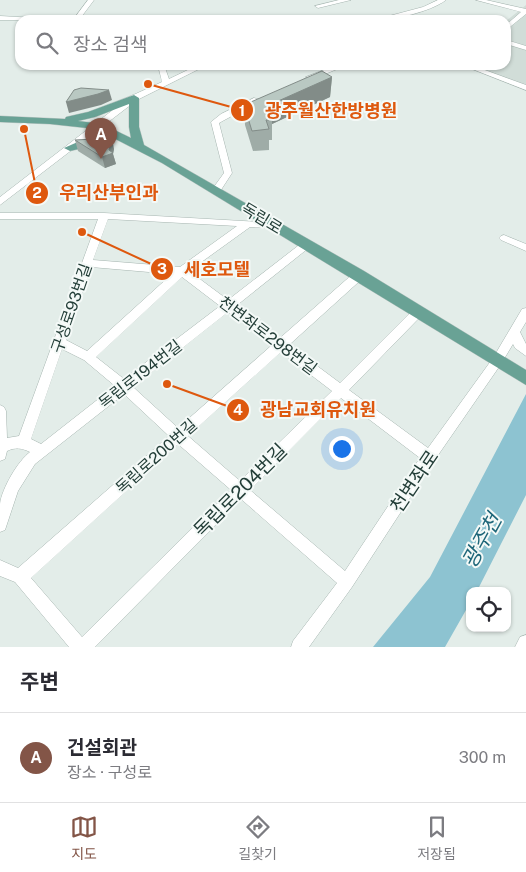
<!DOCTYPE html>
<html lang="ko">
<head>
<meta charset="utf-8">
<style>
  :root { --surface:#fff; --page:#f7f7f7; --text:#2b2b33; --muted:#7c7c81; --line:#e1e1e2; --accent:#835547 }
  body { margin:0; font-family:"Public Sans","Noto Sans KR",sans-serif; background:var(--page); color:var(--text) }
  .controls { position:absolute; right:15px; bottom:15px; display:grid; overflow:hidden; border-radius:10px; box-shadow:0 1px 4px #0004 }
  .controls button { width:45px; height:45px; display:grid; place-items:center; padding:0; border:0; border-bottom:1px solid var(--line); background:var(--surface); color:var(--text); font:25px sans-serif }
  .you { position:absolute; left:341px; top:448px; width:18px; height:18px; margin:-12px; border:4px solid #fff; border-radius:50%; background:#1a73e8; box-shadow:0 0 0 8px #1a73e833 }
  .badge { display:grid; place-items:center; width:32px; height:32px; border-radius:50%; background:var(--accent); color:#fff; font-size:16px; font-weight:700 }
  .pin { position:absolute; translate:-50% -41px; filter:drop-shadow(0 1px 2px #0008) }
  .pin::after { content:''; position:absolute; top:26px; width:18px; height:15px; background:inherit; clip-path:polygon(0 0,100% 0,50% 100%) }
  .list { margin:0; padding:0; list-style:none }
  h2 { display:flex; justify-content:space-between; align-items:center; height:65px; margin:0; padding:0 20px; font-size:21px }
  h2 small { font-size:16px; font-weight:400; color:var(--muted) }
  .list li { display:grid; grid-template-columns:32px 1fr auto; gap:15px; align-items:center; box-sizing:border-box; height:90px; padding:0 20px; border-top:1px solid var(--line) }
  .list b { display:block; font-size:19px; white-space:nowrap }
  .list p { margin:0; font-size:16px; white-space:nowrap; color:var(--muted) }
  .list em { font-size:16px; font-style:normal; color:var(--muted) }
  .icon { flex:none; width:28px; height:28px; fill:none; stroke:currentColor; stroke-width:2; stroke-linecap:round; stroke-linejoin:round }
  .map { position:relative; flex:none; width:526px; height:647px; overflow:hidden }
  .search { position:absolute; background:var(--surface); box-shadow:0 1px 4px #0004; left:15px; right:15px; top:15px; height:55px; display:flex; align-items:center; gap:12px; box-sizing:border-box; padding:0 18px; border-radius:15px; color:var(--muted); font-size:19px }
  .sheet { height:155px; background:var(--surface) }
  nav { display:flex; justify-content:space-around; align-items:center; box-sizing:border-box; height:70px; border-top:1px solid var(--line); background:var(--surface); font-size:14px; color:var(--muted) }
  nav a { display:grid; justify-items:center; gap:2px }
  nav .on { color:var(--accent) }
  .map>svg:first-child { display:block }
  .built { fill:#d1ddd8 }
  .water { fill:#8dc3d1 }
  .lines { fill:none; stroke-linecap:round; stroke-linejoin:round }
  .minor-casing { stroke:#a6b5b0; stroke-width:1 }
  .major-casing { stroke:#c1c9c7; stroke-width:1 }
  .minor { fill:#fff; fill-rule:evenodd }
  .major { fill:#69a295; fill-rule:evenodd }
  .wall { fill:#9faca7 }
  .shaded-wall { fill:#828c88 }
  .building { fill:#b9c8c2; stroke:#828c88 }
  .labels { text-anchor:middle; stroke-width:4; stroke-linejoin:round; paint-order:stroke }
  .street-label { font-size:16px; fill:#233e38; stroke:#f4f9f7 }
  .near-street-label { font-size:19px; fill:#233e38; stroke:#f4f9f7 }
  .near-water-label { font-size:21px; font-style:italic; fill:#1e6679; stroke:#f4f9f7 }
  .leader { fill:none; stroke:#de580e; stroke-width:2 }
  .callout-dot { fill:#de580e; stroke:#f4f9f7; stroke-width:2 }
  .mark-label { font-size:15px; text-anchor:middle; font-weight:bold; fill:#fff }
  .callout-label { font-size:18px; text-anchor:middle; font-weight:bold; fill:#de580e; stroke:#f4f9f7; stroke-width:4; stroke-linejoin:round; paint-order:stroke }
</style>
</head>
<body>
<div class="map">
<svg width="526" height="647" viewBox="0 0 526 647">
  <rect width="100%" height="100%" fill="#e3ede9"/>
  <path class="built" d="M526 5V86L469 65H506V21Z"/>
  <path class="water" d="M526 394V495L477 591H470V603L445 647H373L430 577Z"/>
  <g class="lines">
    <g class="minor-casing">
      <g id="minor">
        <path d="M88 0H94L79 20H73Z"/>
        <path d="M339 0H351L318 8 315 6Z"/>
        <path d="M438 0H446C430 12 394 20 374 20L423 7Z"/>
        <path d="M476 0H486L526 9V14L506 30V25L521 12Z"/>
        <path d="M0 16 36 18 39 20H0Z"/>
        <path d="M506 40 526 46V50L506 44Z"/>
        <path d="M158 65H164L169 79 198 65H207L137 100 0 205V197L131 96 162 82Z"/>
        <path d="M337 65H347L313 79 306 77Z"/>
        <path d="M462 65H471L526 85V90Z"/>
        <path d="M254 98 261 100 219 123 232 173 219 193H213L211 191 224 173 211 122 221 114Z"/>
        <path d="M0 213H104L277 223 279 225 277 227 274 228 250 227 189 271 228 300 303 242H311L312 244 311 246 236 306 280 338 355 272H363L364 275 363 278 289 345 340 383 414 309H422L424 312 422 315 349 390 428 448 493 358 522 309 526 308V322L520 332 526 344V356L515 348 513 344 501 364 434 461 352 587 309 647H291L293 641 337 583 241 499 95 647H69L15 582 0 576V560L18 568 169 436 124 394 35 464 18 491 5 530 0 532C0 523 0 513 0 504 2 488 18 461 30 452 22 448 15 447 7 451L5 459 0 461V405L4 407 6 411 7 438 19 436 98 219H0ZM108 219 237 226 180 267 93 260ZM91 267 172 274 87 351 66 340ZM182 277 220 306 124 379 96 357ZM228 312 272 345 178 428 133 387ZM62 349 84 360 115 386 41 444 31 439ZM281 352 332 391 240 481 188 436ZM341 398 420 458 345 571 250 490ZM178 444 231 490 82 637 31 578Z"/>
        <path d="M504 235 526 244V251L501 240 499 238 501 236Z"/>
        <path d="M526 635V647H515L520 637Z"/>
      </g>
    </g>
    <g class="major-casing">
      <g id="major">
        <path d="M134 95 139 98V127L144 145 364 271 526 370V385L162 163 96 129 50 124 0 122V116L65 119 66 117 88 112ZM129 104V127L131 138 102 124 78 121 95 117Z"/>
        <path d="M96 139 102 142 100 144 70 151 64 148 80 141Z"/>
      </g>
    </g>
    <use href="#minor" class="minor"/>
    <use href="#major" class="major"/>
  </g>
  <g class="wall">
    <path d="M332 77 330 97 272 124V140H269V150L253 151 245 125 244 105Z"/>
    <path d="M75 140 114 149 113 154 116 164 105 168 78 151Z"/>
  </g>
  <g class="shaded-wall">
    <path d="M332 77 330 97 272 124V120L267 106Z"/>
    <path d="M109 90 112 100 101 105 69 113 66 102Z"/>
    <path d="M112 138 114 149 113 154 116 164 105 168 102 157 109 150Z"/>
  </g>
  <g class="building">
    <path d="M322 71 332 77 267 106 272 120H266L269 129 252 131 244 105Z"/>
    <path d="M81 88 109 90 98 94 66 102 74 90Z"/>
    <path d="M112 138 109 150 113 153 102 157 75 140Z"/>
  </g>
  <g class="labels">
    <g class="street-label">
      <text transform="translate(262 218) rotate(31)" y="6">독립로</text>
      <text transform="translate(71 308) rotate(-71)" y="6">구성로93번길</text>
      <text transform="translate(268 335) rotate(37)" y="6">천변좌로298번길</text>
      <text transform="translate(140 374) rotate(-38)" y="6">독립로194번길</text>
      <text transform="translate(156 456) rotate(-42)" y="6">독립로200번길</text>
    </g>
    <g class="near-street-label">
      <text transform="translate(414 481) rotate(-56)" y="7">천변좌로</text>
      <text transform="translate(240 490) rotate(-45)" y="7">독립로204번길</text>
    </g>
    <g class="near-water-label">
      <text transform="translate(482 541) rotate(-61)" y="7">광주천</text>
    </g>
  </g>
  <path class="leader" d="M148 84L242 110M24 129L37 193M82 232L162 269M167 384L238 410"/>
  <g class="callout-dot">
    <circle cx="148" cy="84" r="5"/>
    <circle cx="24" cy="129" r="5"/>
    <circle cx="82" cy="232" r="5"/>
    <circle cx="167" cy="384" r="5"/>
    <circle cx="242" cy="110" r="12"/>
    <circle cx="37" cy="193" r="12"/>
    <circle cx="162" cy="269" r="12"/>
    <circle cx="238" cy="410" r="12"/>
  </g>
  <g class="mark-label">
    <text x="242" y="116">1</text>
    <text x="37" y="198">2</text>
    <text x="162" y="274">3</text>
    <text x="238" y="415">4</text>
  </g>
  <g class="callout-label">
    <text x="331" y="117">광주월산한방병원</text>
    <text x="109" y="199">우리산부인과</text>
    <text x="217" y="276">세호모텔</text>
    <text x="318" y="416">광남교회유치원</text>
  </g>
</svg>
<div class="controls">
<button><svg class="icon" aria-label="locate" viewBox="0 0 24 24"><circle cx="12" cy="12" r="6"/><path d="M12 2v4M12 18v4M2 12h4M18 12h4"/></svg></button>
</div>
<div class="you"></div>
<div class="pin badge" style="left:101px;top:159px">A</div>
<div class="search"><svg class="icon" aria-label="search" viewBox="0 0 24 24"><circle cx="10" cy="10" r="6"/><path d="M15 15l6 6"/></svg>장소 검색</div>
</div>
<section class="sheet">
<h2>주변<small></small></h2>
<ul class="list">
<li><span class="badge">A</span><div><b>건설회관</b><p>장소 · 구성로</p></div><em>300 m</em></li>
</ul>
</section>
<nav>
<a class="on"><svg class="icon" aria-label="map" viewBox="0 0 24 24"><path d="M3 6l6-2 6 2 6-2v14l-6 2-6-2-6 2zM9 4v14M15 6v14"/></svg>지도</a>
<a><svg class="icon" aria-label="directions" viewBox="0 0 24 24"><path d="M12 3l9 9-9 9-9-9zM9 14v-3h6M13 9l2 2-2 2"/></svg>길찾기</a>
<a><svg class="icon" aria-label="saved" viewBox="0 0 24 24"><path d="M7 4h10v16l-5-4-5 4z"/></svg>저장됨</a>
</nav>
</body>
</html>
